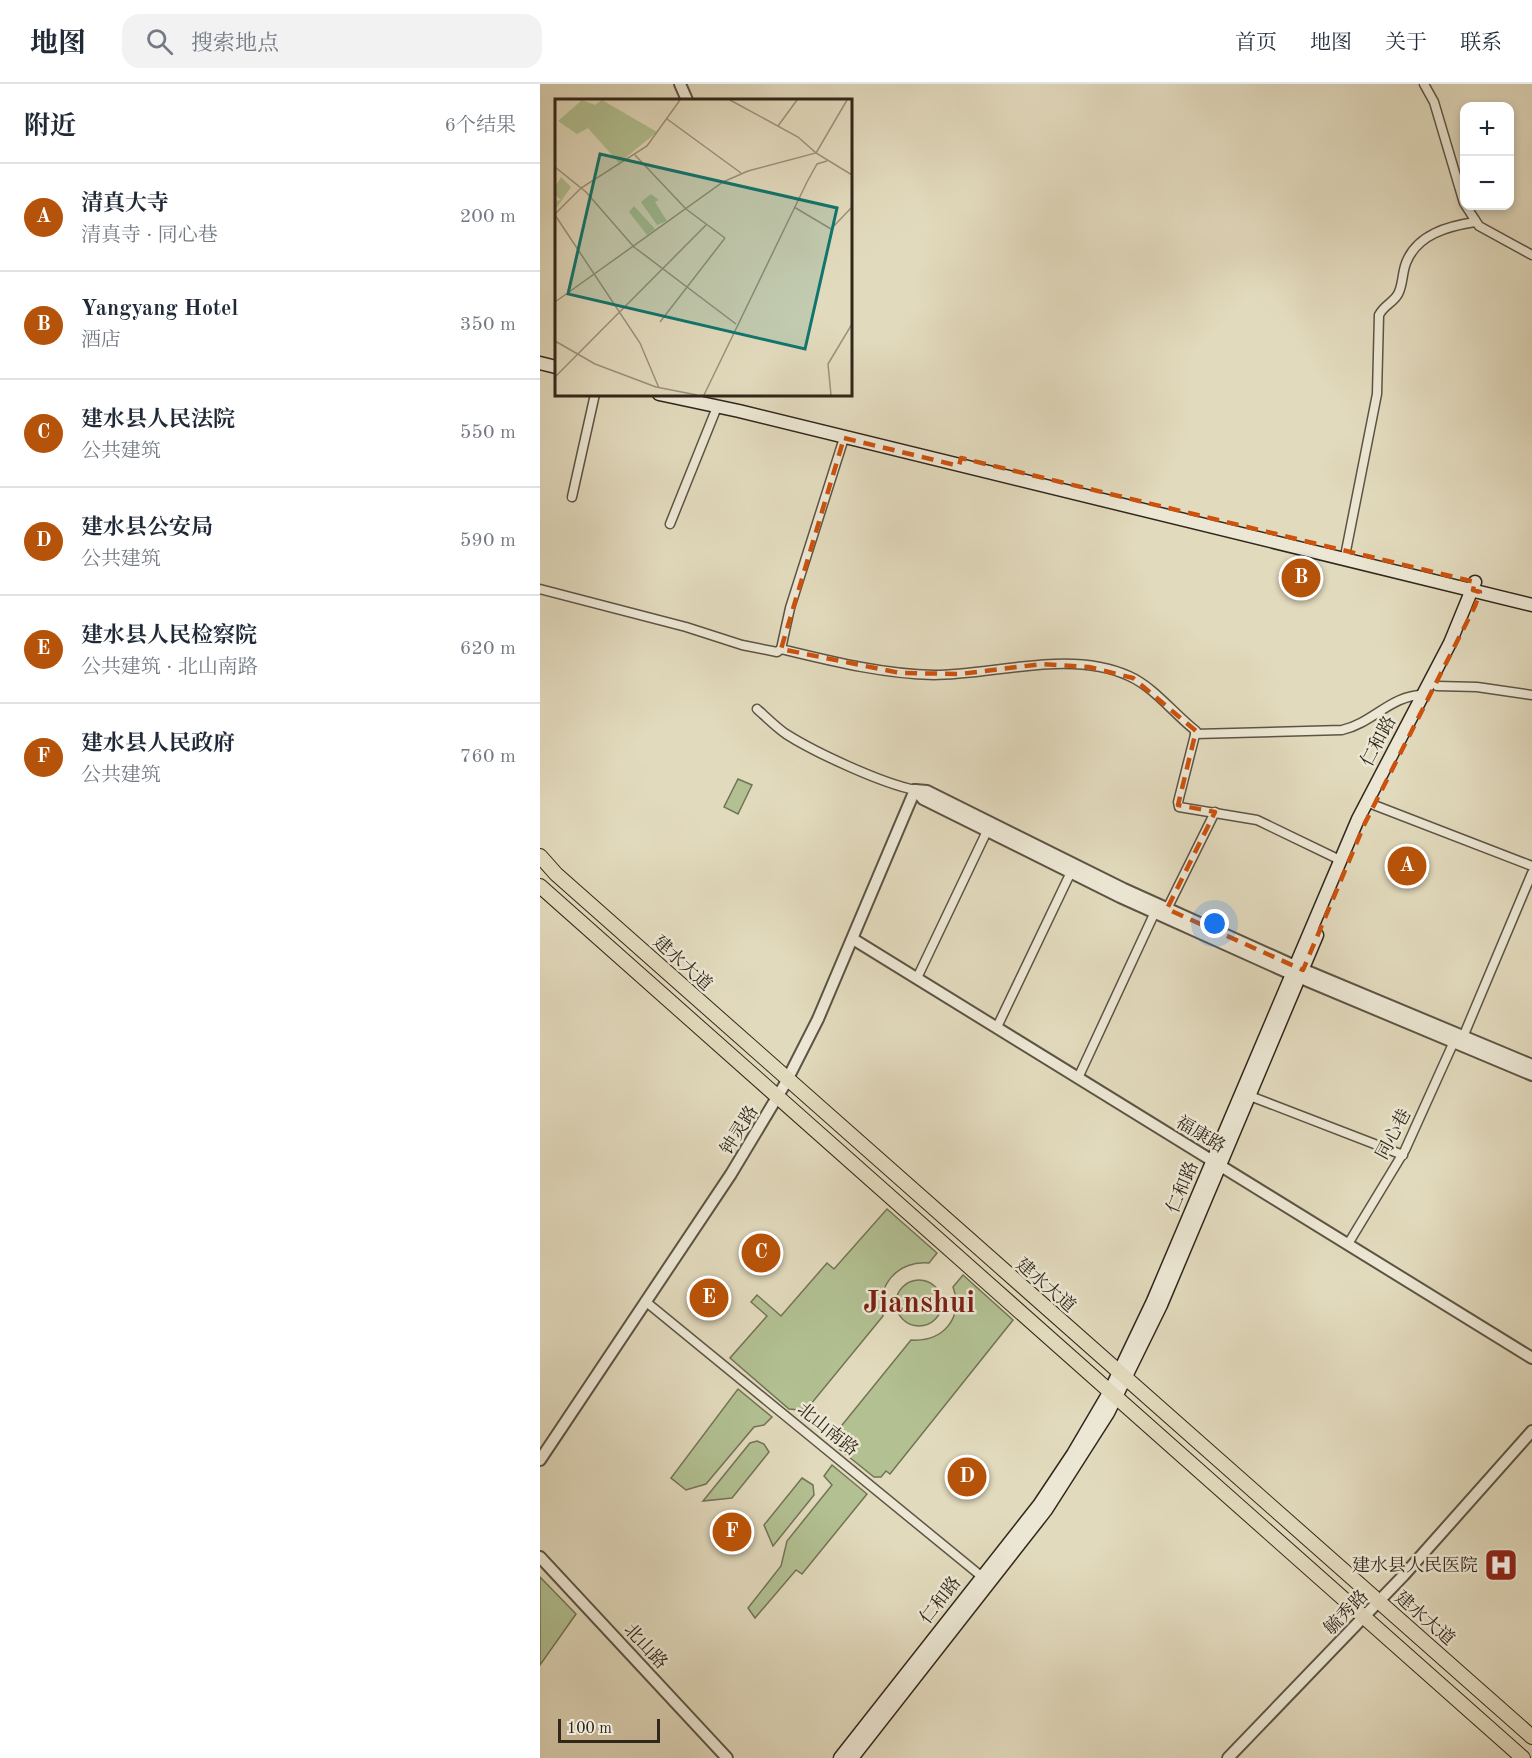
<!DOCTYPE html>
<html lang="zh">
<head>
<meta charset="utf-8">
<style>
  :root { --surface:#fff; --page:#f2f2f3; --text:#1f2937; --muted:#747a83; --line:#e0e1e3; --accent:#b45309 }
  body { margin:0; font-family:"Old Standard TT","Noto Serif SC",serif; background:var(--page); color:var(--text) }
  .controls { position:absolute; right:18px; top:18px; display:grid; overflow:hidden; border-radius:12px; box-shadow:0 3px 9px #0003 }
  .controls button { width:54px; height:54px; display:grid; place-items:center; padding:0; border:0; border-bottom:2px solid var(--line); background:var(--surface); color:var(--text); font:30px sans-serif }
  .scale { position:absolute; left:18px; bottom:15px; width:102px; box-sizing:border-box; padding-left:6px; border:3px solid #31271b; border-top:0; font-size:16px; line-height:21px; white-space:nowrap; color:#31271b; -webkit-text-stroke:4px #ece7d4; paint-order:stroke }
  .you { position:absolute; left:675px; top:840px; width:21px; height:21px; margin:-15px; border:4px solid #fff; border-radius:50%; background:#1a73e8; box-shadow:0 0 0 9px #1a73e833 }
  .badge { display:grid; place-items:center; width:39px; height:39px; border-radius:50%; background:var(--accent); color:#fff; font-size:20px; font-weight:700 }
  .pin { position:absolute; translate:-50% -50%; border:3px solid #fff; box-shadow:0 2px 6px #0006 }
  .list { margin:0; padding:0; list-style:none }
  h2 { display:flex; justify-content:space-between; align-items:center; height:78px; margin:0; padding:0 24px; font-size:26px }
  h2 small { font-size:20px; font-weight:400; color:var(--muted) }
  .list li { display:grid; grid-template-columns:39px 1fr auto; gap:18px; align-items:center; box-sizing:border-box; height:108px; padding:0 24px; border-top:2px solid var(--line) }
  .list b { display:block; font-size:22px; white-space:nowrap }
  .list p { margin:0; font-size:20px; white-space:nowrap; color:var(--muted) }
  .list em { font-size:20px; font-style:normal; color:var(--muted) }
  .icon { flex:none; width:33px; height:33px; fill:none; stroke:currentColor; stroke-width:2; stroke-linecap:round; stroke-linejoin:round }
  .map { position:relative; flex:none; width:992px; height:1674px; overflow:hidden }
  header { display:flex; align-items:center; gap:36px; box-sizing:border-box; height:84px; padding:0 30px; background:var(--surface); border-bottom:2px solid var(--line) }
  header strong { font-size:28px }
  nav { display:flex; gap:33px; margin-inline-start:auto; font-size:21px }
  .search { width:420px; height:54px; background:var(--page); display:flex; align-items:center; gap:15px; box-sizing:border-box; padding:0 21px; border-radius:18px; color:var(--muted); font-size:22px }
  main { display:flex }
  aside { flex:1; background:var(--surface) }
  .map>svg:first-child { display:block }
  .green { fill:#b2c092; stroke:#727456; stroke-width:1.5 }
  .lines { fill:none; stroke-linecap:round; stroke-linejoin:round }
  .minor-casing { stroke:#5d5444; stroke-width:11 }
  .tertiary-casing { stroke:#5d5444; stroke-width:14 }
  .secondary-casing { stroke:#31271b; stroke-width:15 }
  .primary-casing { stroke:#31271b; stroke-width:16 }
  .minor { stroke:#ece7d4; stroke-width:8 }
  .tertiary { stroke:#ece7d4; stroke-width:10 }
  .secondary { stroke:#ece7d4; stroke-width:12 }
  .primary { stroke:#e2dabd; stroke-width:14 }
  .marked { fill:none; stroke:#cd520e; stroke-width:4.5; stroke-dasharray:12 8; stroke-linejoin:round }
  .labels { text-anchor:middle; stroke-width:5; stroke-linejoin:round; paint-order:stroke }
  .street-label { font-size:18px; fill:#31271b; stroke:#ece7d4 }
  .poi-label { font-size:18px; fill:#31271b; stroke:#ece7d4; text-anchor:end }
  .town-label { font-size:30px; font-weight:bold; fill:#7a1f14; stroke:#ece7d4 }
  .inset-road { fill:none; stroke:#9b927c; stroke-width:1.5 }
  .view { fill:#0f766e; fill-opacity:0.15; stroke:#0f766e; stroke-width:3 }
  .inset-edge { fill:none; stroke:#31271b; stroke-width:3 }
</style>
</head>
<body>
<header>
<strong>地图</strong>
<div class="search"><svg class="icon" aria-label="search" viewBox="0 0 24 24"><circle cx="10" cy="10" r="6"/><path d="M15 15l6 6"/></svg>搜索地点</div>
<nav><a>首页</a><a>地图</a><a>关于</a><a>联系</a></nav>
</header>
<main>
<aside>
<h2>附近<small>6个结果</small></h2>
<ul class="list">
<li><span class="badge">A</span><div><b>清真大寺</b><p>清真寺 · 同心巷</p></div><em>200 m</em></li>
<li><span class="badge">B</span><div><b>Yangyang Hotel</b><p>酒店</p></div><em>350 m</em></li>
<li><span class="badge">C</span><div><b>建水县人民法院</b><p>公共建筑</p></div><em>550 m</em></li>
<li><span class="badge">D</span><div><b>建水县公安局</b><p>公共建筑</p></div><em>590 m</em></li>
<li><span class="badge">E</span><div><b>建水县人民检察院</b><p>公共建筑 · 北山南路</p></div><em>620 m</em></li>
<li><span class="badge">F</span><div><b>建水县人民政府</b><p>公共建筑</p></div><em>760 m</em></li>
</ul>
</aside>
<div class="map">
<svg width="992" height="1674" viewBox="0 0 992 1674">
  <rect width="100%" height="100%" fill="#e2dabd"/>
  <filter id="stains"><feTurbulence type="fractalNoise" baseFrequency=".00333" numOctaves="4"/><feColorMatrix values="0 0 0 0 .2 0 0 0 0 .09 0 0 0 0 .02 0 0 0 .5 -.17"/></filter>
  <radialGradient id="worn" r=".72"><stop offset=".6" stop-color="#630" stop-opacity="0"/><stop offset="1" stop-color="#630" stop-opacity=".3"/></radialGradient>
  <g class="green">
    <path d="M198 695 212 701 198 730 184 723Z"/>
    <path d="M347 1125 397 1169 389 1179C358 1176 335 1202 343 1232L271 1320 260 1326 249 1325 190 1274 227 1232 211 1218 217 1211 241 1232 287 1179 294 1185Z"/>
    <path d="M423 1191 473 1236 350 1390 346 1387 341 1393H334L298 1364V1346L371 1256C403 1258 424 1234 413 1203Z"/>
    <circle cx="379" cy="1219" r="23"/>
    <path d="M198 1305 232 1333 224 1341 214 1343 166 1400 146 1406 131 1394Z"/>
    <path d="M217 1357 224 1360 229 1368 192 1414 163 1417 210 1359Z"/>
    <path d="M292 1381 327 1410 262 1490 256 1486 215 1534 208 1524 241 1482 247 1457 292 1401 284 1392Z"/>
    <path d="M262 1394 273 1401 274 1411 233 1462 224 1441Z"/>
    <path d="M0 1493 36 1530 0 1581Z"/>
  </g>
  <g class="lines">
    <g class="minor-casing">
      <g id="minor">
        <path d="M884 0 894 18 924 119"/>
        <path d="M926 122 939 142 992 171"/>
        <path d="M32 413 55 310"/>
        <path d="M130 440 177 323"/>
        <path d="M806 467 837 310 839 231C844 221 853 219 858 210 863 201 862 189 866 179 877 150 909 142 935 138"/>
        <path d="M0 505 146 543 202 561 237 568 241 565C291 577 342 590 394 591 454 591 530 565 589 592 614 603 634 630 656 647L638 718 639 723 717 736 800 776"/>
        <path d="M241 565 250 524 304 354"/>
        <path d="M897 602 937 603 992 611"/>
        <path d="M217 625C226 633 236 643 246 650 276 669 341 699 375 706"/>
        <path d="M655 650 802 646C833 639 851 611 883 611"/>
        <path d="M834 721 992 782"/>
        <path d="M627 825 675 728"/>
        <path d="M377 894 447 747"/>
        <path d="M457 943 531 788"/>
        <path d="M923 953 992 789"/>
        <path d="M538 994 615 828"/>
        <path d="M710 1012 863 1071"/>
        <path d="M808 1160 865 1066 916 953"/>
        <path d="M105 1217 446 1496"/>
      </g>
    </g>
    <g class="tertiary-casing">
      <g id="tertiary">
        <path d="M140 0 147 16"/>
        <path d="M375 706 383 715 580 813 751 890 992 991"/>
        <path d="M375 706 387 707 584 805 755 882 992 981"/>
        <path d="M313 855 992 1274"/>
        <path d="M0 1376 191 1090 245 1000 278 935 375 706"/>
        <path d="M0 1473 187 1674"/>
        <path d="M688 1674 864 1491 992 1347"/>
      </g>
    </g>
    <g class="secondary-casing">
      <g id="secondary">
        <path d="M0 279 16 283"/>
        <path d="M119 310 199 327 992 521"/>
        <path d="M300 1674 499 1421 533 1370 570 1307 613 1217 818 735 910 559 935 498"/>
        <path d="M312 1674 506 1426 568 1329 621 1221 777 851"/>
      </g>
    </g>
    <g class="primary-casing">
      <g id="primary">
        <path d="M0 772 16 790 992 1653"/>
        <path d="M0 802 983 1674"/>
      </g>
    </g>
    <use href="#minor" class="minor"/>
    <use href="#tertiary" class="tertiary"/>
    <use href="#secondary" class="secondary"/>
    <use href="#primary" class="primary"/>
  </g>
  <path class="marked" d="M304 354 419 382 421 374 935 498 933 506 940 508 935 522 825 739 763 886 627 825 675 728 638 721 656 647 593 594 549 583 502 580 420 590 360 589 241 565Z"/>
  <defs>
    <g id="hospital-square" transform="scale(1.725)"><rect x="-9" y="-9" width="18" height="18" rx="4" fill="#8f2418" stroke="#ece7d4"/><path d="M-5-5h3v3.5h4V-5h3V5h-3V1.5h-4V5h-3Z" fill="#fff"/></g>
  </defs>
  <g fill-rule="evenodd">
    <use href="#hospital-square" x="961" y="1481"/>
  </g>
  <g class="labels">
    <g class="street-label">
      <text transform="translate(838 657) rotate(-62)" y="6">仁和路</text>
      <text transform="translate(143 879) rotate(42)" y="6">建水大道</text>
      <text transform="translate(199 1046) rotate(-58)" y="6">钟灵路</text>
      <text transform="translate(661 1050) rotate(31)" y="6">福康路</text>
      <text transform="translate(853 1050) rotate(-62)" y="6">同心巷</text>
      <text transform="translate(642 1103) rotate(-67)" y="6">仁和路</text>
      <text transform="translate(506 1201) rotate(41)" y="6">建水大道</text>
      <text transform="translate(288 1345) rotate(39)" y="6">北山南路</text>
      <text transform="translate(400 1516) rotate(-52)" y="6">仁和路</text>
      <text transform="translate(806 1528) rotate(-46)" y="6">毓秀路</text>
      <text transform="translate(885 1534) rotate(41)" y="6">建水大道</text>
      <text transform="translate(106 1562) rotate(47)" y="6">北山路</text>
    </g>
    <g class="poi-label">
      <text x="938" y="1487">建水县人民医院</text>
    </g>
    <g class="town-label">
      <text x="379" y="1228">Jianshui</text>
    </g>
  </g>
  <g transform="translate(15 15)">
    <rect width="297" height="297" fill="#e2dabd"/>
    <path d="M27 1 40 6 47 1 102 33 64 64 33 29 22 35 3 22ZM6 78 16 88 0 111V102L6 101 0 96V88ZM96 95 104 101 100 103 112 122 102 126 86 103ZM79 107 100 130 92 136 74 113Z" fill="#b2c092"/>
    <path class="inset-road" d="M292 1 261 54 297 76M112 20 186 74M223 27 242 1M80 56 131 110 170 139M0 68 31 93 79 148 181 225M239 108 276 130 297 108M0 115 26 89 92 47 125 1M0 116 85 244 104 289M0 203 168 83 193 72 261 54 243 38 175 1M105 223 170 139M0 242 40 265 101 288M0 278 151 126M101 288 142 296M149 296 252 83 262 65 272 62M276 296 273 265 297 225"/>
    <path class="view" d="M45 55 282 109 250 250 13 195Z"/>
    <rect width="297" height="297" class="inset-edge"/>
  </g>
  <rect width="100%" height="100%" filter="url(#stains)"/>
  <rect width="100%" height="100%" fill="url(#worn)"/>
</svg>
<div class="controls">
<button>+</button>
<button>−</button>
</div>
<div class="scale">100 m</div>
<div class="you"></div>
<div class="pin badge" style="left:867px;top:782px">A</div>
<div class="pin badge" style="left:761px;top:494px">B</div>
<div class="pin badge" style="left:221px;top:1169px">C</div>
<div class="pin badge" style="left:427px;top:1393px">D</div>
<div class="pin badge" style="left:169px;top:1214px">E</div>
<div class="pin badge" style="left:192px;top:1448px">F</div>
</div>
</main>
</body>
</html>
